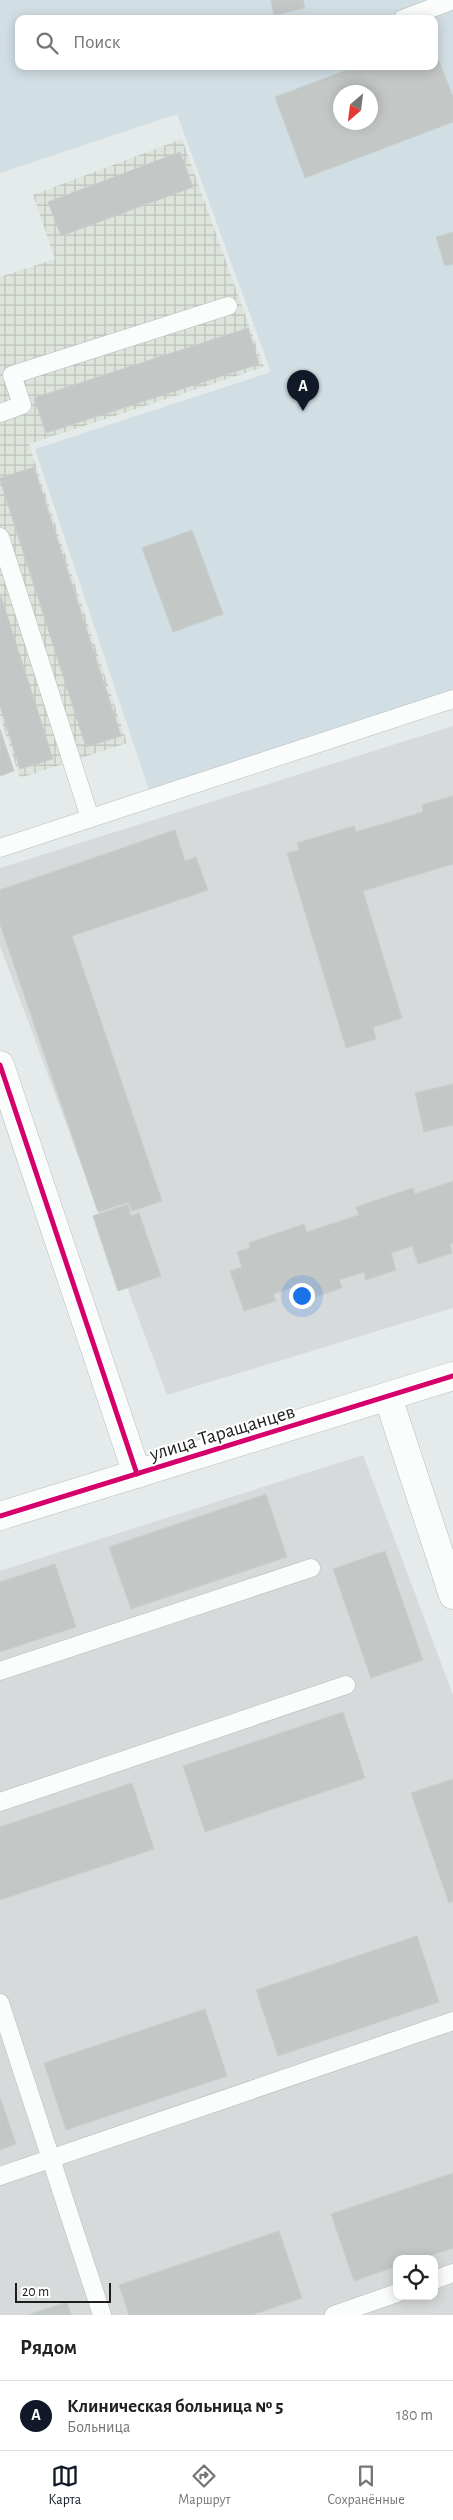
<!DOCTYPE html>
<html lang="ru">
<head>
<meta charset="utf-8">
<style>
  :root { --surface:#fff; --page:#f2f2f2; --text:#222; --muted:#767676; --line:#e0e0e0; --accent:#111827 }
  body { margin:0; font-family:"Alegreya Sans",sans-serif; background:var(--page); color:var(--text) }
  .controls { position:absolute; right:15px; bottom:15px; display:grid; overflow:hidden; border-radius:10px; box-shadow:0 2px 12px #0003 }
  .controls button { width:45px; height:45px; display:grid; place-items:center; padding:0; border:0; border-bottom:1px solid var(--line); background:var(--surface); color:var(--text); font:25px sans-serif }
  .compass { position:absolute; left:333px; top:85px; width:45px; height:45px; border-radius:50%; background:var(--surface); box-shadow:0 2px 12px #0003; rotate:208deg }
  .scale { position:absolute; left:15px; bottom:12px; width:96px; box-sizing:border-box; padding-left:5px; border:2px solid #1d1d1d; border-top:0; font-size:14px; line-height:18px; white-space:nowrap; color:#1d1d1d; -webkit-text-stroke:4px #fff; paint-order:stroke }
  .you { position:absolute; left:301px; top:1295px; width:18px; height:18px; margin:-12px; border:4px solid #fff; border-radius:50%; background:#1a73e8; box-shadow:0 0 0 8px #1a73e833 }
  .badge { display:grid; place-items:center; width:32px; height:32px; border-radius:50%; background:var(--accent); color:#fff; font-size:16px; font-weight:700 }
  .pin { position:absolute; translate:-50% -41px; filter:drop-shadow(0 1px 2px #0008) }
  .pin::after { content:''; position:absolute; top:26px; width:18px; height:15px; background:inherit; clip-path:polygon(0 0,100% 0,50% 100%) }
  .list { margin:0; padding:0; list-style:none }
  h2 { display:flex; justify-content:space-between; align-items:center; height:65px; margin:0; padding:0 20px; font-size:21px }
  h2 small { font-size:16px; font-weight:400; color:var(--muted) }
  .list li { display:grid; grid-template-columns:32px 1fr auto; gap:15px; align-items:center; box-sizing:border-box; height:70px; padding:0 20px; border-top:1px solid var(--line) }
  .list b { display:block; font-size:19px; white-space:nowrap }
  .list p { margin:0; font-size:16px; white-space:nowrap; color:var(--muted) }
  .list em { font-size:16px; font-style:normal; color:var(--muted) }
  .icon { flex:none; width:28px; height:28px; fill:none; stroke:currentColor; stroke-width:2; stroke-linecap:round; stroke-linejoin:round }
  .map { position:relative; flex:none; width:453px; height:2315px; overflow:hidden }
  .search { position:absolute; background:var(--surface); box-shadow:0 2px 12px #0003; left:15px; right:15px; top:15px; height:55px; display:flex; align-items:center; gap:12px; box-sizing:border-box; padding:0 18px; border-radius:10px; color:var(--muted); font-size:19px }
  .sheet { height:135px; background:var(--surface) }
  nav { display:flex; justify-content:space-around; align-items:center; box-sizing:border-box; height:70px; border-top:1px solid var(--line); background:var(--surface); font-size:14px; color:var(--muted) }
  nav a { display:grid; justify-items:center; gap:2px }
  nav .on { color:var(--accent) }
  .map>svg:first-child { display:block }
  .residential { fill:#d7dada; fill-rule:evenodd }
  .industrial { fill:url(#industrial-grid) }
  .education { fill:#d1dee3; fill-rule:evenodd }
  .building { fill:#c3c8c7; stroke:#c7cecd; fill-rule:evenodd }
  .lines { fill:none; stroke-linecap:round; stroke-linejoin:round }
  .service-casing { stroke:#b8bbbb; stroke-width:19 }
  .minor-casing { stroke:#b8bbbb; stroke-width:29 }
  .tertiary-casing { stroke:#b8bbbb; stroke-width:29 }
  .service { stroke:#fbfcfc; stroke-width:18 }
  .minor { stroke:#fbfcfc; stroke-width:28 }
  .tertiary { stroke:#fbfcfc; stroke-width:28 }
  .cycleway-casing { stroke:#fff; stroke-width:8 }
  .cycleway { stroke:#d6006c; stroke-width:5 }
  .labels { text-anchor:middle; stroke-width:4; stroke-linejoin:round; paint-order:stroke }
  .street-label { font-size:20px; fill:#1d1d1d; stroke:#fff }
</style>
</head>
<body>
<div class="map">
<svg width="453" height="2315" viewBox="0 0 453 2315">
  <defs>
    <pattern id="industrial-grid" width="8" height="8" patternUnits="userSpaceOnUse" patternTransform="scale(1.25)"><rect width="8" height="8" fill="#dde4db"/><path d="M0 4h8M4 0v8" fill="none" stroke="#bdc3bc"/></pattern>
  </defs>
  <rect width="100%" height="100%" fill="#e5ebeb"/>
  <g class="residential">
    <path d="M453 726V1308L167 1395 0 946V868Z"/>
    <path d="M363 1455 453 1695V2315H0V1571ZM397 2259H434V2296H397Z"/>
  </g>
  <path class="industrial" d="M182 139 264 367 29 444 127 743 20 778 0 716V277L55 259 33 195Z"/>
  <path class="education" d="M0 0H453V689L149 790 35 449 271 372 177 114 0 173ZM19 19H434V66H19ZM340 92H370V122H340Z"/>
  <g class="building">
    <path d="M271 0H303L305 8 274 15Z"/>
    <path d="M434 48 453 97V122L305 178 275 97 358 66H434ZM340 92H370V122H340Z"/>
    <path d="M180 152 193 187 61 236 48 202Z"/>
    <path d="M453 232V264L445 266 436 237Z"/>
    <path d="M248 328 259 364 46 433 34 398Z"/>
    <path d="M34 467 121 736 86 747 0 480V478Z"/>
    <path d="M192 530 223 614 173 632 142 548Z"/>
    <path d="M0 593 53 759 20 769 0 706Z"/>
    <path d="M0 729 14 771 0 776Z"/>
    <path d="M453 796V864L363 891 402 1018 373 1027 376 1039 346 1048 287 853 299 850 297 843 354 826 356 832 423 812 422 805Z"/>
    <path d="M175 830 185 861 196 857 208 890 72 936 162 1201 132 1211 129 1202 98 1212 0 924V890Z"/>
    <path d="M453 1084V1125L424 1132 415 1093Z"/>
    <path d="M453 1181V1243L450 1244 452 1253 418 1264 412 1246 391 1253 396 1270 366 1280 364 1272 339 1280 342 1288 311 1298 306 1283 273 1294 276 1301 244 1311 230 1271 242 1267 237 1252 250 1248 249 1243 304 1224 307 1232 359 1215 356 1207 413 1188 415 1194Z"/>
    <path d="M128 1204 131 1216 139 1213 161 1276 118 1291 93 1216Z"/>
    <path d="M266 1494 287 1557 131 1609 109 1547Z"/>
    <path d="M385 1551 423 1660 371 1678 333 1569Z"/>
    <path d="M55 1564 76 1627 0 1652V1582Z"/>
    <path d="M343 1712 365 1778 205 1832 183 1766Z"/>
    <path d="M453 1779V1901L449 1903 411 1793Z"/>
    <path d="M132 1783 154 1849 0 1900V1827Z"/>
    <path d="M417 1936 439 2002 278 2056 256 1990Z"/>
    <path d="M205 2009 227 2076 66 2130 44 2063Z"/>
    <path d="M0 2097 16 2144 0 2150Z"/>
    <path d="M453 2173V2248L419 2259H397V2266L354 2281 331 2214Z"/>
    <path d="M279 2231 302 2298 252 2315H129L119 2285Z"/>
    <path d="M67 2302 71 2315H28Z"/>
  </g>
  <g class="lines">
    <g class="service-casing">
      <g id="service">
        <path d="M403 19 453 0"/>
        <path d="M0 413 22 405 12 375 228 306"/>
        <path d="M0 537 90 818"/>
        <path d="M0 848 453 699"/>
        <path d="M0 1671 311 1568"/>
        <path d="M0 1802 346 1685"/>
        <path d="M0 2003 102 2315"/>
        <path d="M0 2176 453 2021"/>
        <path d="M434 2280 453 2273"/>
        <path d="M334 2315 397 2293"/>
      </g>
    </g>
    <g class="minor-casing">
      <g id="minor">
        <path d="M0 1065 137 1474"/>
        <path d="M388 1397 453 1595"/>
      </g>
    </g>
    <g class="tertiary-casing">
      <path id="tertiary" d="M0 1516 453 1376"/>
    </g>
    <use href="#service" class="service"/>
    <use href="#minor" class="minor"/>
    <use href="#tertiary" class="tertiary"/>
    <g class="cycleway-casing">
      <g id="cycleway">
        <path d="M0 1065 137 1474"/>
        <path d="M0 1516 453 1376"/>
      </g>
    </g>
    <use href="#cycleway" class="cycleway"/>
  </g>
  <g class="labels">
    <g class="street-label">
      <text transform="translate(222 1432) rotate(-17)" y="7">улица Таращанцев</text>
    </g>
  </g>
</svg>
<div class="controls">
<button><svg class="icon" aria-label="locate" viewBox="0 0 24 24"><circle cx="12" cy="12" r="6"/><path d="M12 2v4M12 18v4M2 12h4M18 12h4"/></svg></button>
</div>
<svg class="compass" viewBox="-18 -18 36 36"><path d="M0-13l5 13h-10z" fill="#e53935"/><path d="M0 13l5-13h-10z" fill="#767676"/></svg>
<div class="scale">20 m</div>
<div class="you"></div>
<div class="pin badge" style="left:303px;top:411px">A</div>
<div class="search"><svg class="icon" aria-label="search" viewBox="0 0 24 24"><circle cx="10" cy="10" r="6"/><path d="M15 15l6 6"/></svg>Поиск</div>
</div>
<section class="sheet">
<h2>Рядом<small></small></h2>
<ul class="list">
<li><span class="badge">A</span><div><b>Клиническая больница № 5</b><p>Больница</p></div><em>180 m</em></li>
</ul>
</section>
<nav>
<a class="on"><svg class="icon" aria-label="map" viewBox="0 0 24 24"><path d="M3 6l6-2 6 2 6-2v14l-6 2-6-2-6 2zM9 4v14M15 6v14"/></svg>Карта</a>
<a><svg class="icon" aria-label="directions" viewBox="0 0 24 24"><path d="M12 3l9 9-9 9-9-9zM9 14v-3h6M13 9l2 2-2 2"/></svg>Маршрут</a>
<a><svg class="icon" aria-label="saved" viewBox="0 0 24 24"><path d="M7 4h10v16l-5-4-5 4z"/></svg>Сохранённые</a>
</nav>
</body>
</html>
